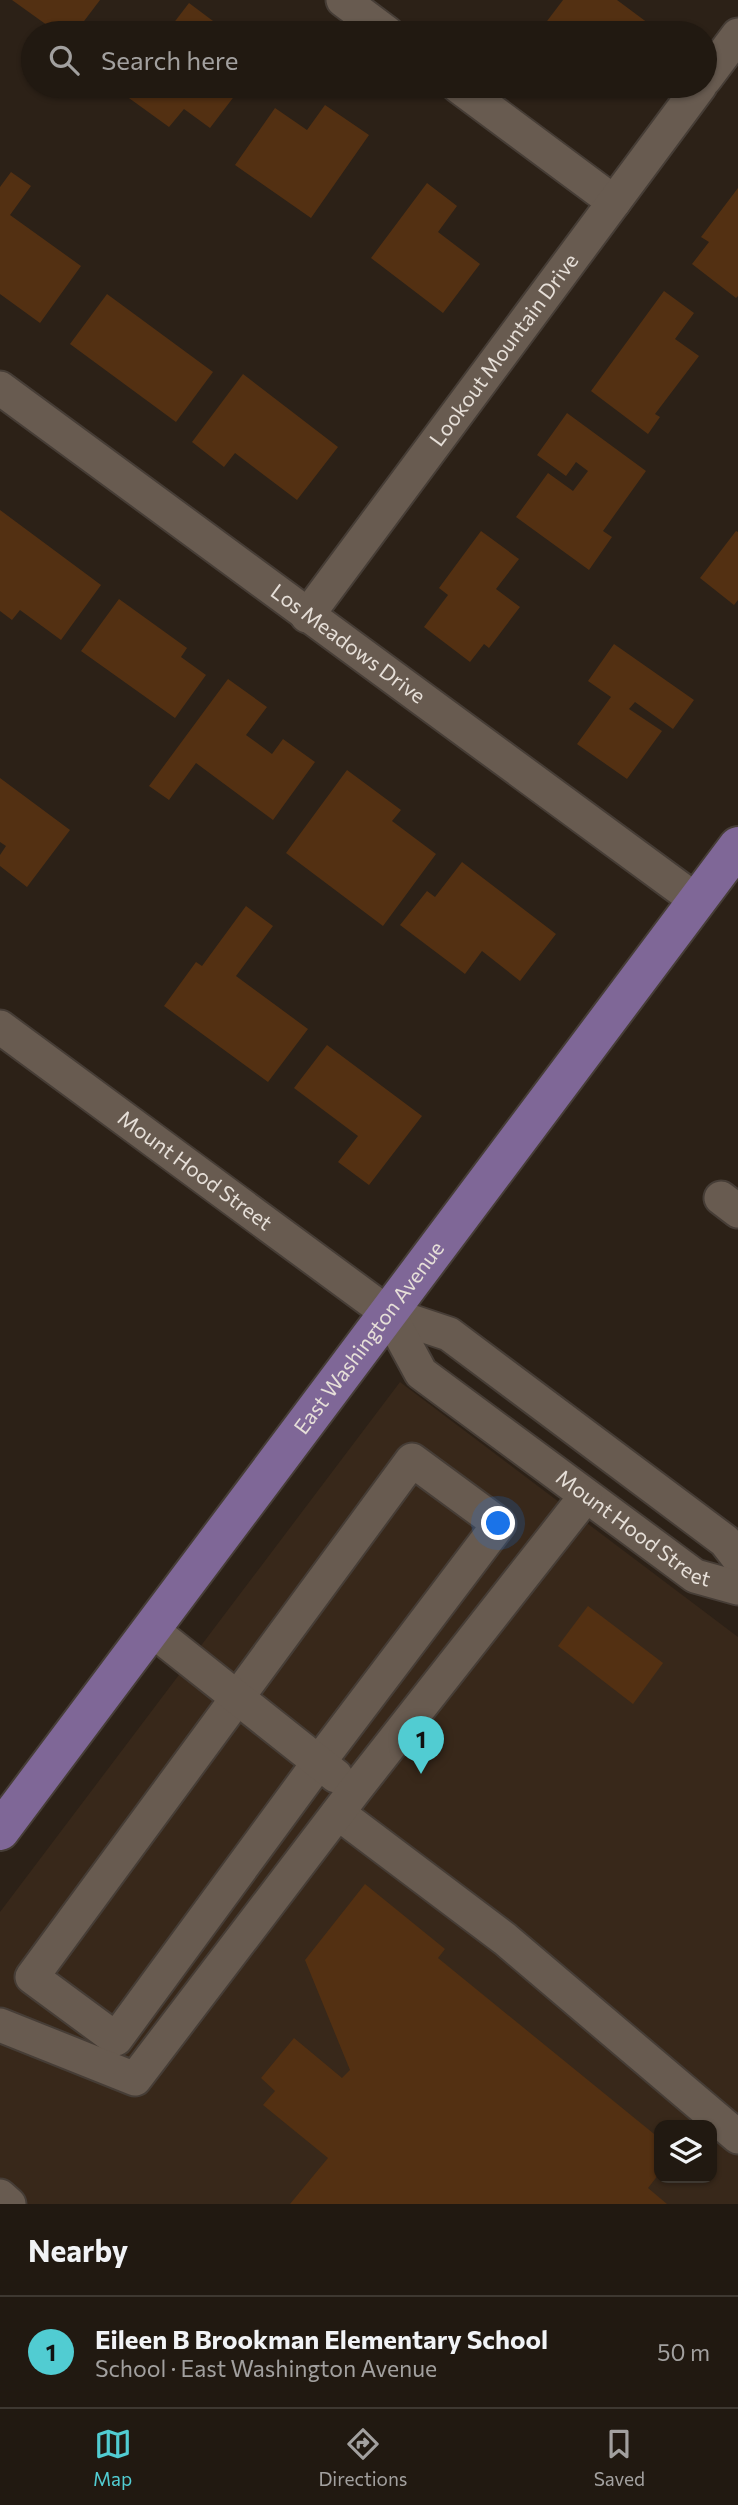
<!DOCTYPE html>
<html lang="en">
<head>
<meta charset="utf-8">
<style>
  :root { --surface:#211911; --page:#29221a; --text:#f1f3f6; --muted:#a2a09f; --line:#3e3831; --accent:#51ccd2 }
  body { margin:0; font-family:Commissioner,sans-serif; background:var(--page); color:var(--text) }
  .controls { position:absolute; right:21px; bottom:21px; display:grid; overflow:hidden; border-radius:14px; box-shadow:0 2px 5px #0004 }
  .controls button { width:63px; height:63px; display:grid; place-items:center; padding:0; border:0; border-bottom:2px solid var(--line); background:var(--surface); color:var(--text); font:35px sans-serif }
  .you { position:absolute; left:499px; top:1524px; width:24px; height:24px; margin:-18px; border:5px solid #fff; border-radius:50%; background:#1a73e8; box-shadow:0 0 0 10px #1a73e833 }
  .badge { display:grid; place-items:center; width:46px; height:46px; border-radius:50%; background:var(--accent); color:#111; font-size:23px; font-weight:700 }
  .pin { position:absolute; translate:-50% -58px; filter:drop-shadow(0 2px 4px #0008) }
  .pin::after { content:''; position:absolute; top:37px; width:24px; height:21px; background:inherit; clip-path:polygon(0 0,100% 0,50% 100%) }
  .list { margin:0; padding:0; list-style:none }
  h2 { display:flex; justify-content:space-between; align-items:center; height:91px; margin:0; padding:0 28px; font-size:30px }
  h2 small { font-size:23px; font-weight:400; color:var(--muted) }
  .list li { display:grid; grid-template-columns:46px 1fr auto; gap:21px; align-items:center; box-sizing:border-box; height:112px; padding:0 28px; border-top:2px solid var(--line) }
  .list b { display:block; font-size:26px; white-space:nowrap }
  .list p { margin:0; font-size:23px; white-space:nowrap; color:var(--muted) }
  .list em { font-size:23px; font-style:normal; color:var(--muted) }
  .icon { flex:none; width:38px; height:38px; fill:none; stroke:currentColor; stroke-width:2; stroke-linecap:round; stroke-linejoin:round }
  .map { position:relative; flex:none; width:738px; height:2204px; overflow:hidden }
  .search { position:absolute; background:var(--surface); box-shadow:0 2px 5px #0004; left:21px; right:21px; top:21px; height:77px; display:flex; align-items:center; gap:18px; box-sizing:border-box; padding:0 24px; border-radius:38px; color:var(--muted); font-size:26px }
  .sheet { height:203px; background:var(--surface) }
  nav { display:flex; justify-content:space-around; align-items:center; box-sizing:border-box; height:98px; border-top:2px solid var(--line); background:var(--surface); font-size:19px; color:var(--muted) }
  nav a { display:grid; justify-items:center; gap:4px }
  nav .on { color:var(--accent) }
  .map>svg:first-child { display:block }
  .built { fill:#38281a; fill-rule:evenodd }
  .building { fill:#533012 }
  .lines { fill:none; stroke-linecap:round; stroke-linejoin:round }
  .minor-casing { stroke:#463d36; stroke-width:37 }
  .major-casing { stroke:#463d36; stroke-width:42 }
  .minor { stroke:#685b50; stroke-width:33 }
  .major { stroke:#7f6797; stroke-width:38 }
  .labels { text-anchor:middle; stroke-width:5; stroke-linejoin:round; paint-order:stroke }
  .street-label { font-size:21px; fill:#e6dfd8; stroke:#22170e }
</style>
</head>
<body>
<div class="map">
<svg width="738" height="2204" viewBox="0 0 738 2204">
  <rect width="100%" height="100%" fill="#2c2117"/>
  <path class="built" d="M400 1382 738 1637V2204H14L0 2194V1912ZM659 2125H712V2178H659Z"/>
  <g class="building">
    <path d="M12 0H100L75 33H58Z"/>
    <path d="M563 0H617L656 29 653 33H538Z"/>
    <path d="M189 3 229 33H166Z"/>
    <path d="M127 86H242L210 128 184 109 169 127 122 93Z"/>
    <path d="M325 105 369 135 311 218 235 165 275 108 307 130Z"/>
    <path d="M11 172 31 186 10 215 81 266 40 323 0 294V187Z"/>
    <path d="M427 183 457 206 438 232 480 264 443 313 371 258Z"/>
    <path d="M738 188V296L736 298 692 264 709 242 701 237Z"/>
    <path d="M664 291 694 313 675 339 699 356 655 414 660 417 648 434 591 391Z"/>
    <path d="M107 294 213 372 176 422 70 344Z"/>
    <path d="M243 374 338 447 297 500 235 453 224 467 192 442Z"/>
    <path d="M567 413 646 471 603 531 612 537 589 570 516 517 548 473 573 491 588 471 576 462 566 476 537 455Z"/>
    <path d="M0 510 101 585 61 640 20 610 12 620 0 611Z"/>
    <path d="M481 531 519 559 496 589 520 607 489 648 484 644 470 662 424 627 448 595 439 588Z"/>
    <path d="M736 531 738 532V600L734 605 700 578Z"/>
    <path d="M119 599 187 648 181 657 206 675 175 718 81 651Z"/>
    <path d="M614 644 694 700 673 729 635 702 629 709 662 731 627 779 577 744 611 697 588 681Z"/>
    <path d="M228 679 267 707 246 735 272 754 283 739 315 762 273 820 196 763 169 800 149 786Z"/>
    <path d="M347 770 401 810 392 821 436 854 383 926 286 853Z"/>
    <path d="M0 778 70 830 27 887 0 866V855L6 846 0 842Z"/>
    <path d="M462 862 556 934 520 981 482 951 465 974 400 925 427 891 435 897Z"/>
    <path d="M246 906 273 926 236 976 308 1029 268 1082 164 1006 196 962 202 966Z"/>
    <path d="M327 1045 422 1116 369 1185 338 1162 358 1136 294 1088Z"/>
    <path d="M588 1606 663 1663 633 1704 558 1646Z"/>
    <path d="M365 1884 445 1949 438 1958 659 2138V2174L648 2188 667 2204H290L328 2158 263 2105 275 2091 261 2078 294 2038 342 2078 350 2070 305 1960Z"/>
  </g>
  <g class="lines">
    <g class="minor-casing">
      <g id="minor">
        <path d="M343 0 387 33"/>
        <path d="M705 79 738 35"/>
        <path d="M458 86 614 202"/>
        <path id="s1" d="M0 388 697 901"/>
        <path id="s2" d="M307 616 700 86"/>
        <path id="s3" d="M0 1027 389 1314 449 1334 725 1541 738 1558"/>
        <path d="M721 1198 738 1211"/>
        <path id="s4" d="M389 1314 421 1373 695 1576 738 1588"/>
        <path d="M412 1460 499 1524 319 1762 116 2039 32 1977Z"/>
        <path d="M152 1630 336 1776"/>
        <path d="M338 1813 505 1939 738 2137"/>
        <path d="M0 2025 135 2079 355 1790 585 1497"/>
        <path d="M0 2196 9 2204"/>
      </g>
    </g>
    <g class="major-casing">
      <g id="major">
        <path id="s5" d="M0 1831 738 846"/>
      </g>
    </g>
    <use href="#minor" class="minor"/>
    <use href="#major" class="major"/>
  </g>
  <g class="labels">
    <g class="street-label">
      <text dy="7" stroke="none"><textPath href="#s2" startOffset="331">Lookout Mountain Drive</textPath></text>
      <text dy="7" stroke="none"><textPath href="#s1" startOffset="432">Los Meadows Drive</textPath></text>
      <text dy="7" stroke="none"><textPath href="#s3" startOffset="242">Mount Hood Street</textPath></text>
      <text dy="7" stroke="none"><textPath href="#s5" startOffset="616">East Washington Avenue</textPath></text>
      <text dy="7" stroke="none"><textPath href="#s4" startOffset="331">Mount Hood Street</textPath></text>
    </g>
  </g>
</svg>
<div class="controls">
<button><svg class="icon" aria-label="layers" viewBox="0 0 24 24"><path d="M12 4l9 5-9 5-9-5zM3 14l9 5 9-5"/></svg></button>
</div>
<div class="you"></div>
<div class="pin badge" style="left:421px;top:1774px">1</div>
<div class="search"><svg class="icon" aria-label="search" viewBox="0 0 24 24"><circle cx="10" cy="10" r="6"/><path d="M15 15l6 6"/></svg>Search here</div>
</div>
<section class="sheet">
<h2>Nearby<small></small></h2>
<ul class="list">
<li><span class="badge">1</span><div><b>Eileen B Brookman Elementary School</b><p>School · East Washington Avenue</p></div><em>50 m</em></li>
</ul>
</section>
<nav>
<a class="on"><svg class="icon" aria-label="map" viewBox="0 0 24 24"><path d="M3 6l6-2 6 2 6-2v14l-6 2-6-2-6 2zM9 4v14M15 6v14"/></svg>Map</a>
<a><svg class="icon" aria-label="directions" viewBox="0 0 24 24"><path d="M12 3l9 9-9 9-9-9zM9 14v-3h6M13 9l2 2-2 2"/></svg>Directions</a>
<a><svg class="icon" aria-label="saved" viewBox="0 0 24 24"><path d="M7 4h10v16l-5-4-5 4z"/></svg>Saved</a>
</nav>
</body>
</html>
